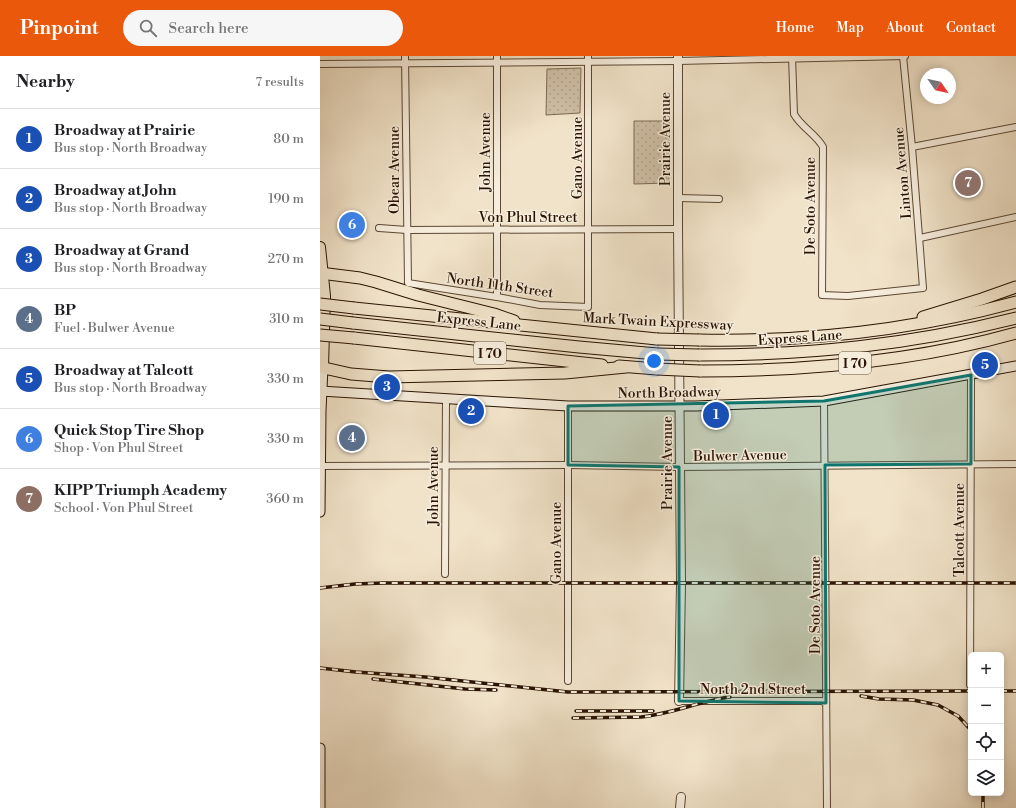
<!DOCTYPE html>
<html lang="en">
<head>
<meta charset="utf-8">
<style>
  :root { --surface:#fff; --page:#f6f6f6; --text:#202124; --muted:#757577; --line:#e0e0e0; --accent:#ea580c }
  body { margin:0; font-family:"Libre Bodoni",serif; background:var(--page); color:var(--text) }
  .controls { position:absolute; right:12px; bottom:12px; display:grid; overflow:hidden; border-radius:6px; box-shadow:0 2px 10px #0003 }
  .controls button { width:36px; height:36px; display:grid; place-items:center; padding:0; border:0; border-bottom:1px solid var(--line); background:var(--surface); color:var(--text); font:20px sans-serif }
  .compass { position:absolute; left:600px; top:12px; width:36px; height:36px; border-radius:50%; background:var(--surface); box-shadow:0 2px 10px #0003; rotate:124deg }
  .you { position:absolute; left:334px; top:305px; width:14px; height:14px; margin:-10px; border:3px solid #fff; border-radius:50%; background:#1a73e8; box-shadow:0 0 0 6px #1a73e833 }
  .badge { display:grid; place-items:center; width:26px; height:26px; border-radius:50%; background:var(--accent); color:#fff; font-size:13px; font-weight:700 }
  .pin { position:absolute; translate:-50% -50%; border:2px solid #fff; box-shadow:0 1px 4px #0006 }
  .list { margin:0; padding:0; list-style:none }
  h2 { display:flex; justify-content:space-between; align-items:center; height:52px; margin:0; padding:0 16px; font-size:17px }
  h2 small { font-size:13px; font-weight:400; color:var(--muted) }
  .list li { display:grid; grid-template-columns:26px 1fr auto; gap:12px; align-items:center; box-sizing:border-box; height:60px; padding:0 16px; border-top:1px solid var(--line) }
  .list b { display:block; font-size:15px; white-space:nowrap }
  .list p { margin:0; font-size:13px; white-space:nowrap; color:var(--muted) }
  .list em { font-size:13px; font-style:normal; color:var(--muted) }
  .icon { flex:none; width:22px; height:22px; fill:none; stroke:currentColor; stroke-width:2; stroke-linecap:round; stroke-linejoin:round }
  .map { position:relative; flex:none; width:696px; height:752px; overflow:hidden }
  header { display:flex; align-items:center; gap:24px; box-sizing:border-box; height:56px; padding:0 20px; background:var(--accent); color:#fff }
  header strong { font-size:19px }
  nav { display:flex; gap:22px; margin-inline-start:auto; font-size:14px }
  .search { width:280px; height:36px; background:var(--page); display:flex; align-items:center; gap:10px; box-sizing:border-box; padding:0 14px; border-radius:22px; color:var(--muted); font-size:15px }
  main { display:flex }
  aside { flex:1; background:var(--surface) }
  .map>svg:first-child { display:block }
  .grass { fill:url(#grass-dots); stroke:#7c6a54 }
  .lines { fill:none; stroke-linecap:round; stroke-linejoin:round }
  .minor-casing { stroke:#5c4734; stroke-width:8 }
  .tertiary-casing { stroke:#5c4734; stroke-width:10 }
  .secondary-casing { stroke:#2a1302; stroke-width:11 }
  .primary-casing { stroke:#2a1302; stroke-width:12 }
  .motorway-casing { stroke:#2a1302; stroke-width:13 }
  .minor { stroke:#f6eddc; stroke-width:6 }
  .tertiary { stroke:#f6eddc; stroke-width:8 }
  .secondary { stroke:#f6eddc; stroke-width:9 }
  .primary { stroke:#f1e3c9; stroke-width:10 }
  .motorway { stroke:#f1e3c9; stroke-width:11 }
  .rail-casing { stroke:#2a1302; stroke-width:3.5 }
  .rail { stroke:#f6eddc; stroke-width:2; stroke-dasharray:6; stroke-linecap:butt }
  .motorway-bridge-casing { stroke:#2a1302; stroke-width:13; stroke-linecap:butt }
  .motorway-bridge { stroke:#f1e3c9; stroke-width:11 }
  .marked { fill:#0f766e; fill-opacity:0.2; stroke:#0f766e; stroke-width:3; stroke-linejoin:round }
  .labels { text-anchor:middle; stroke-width:3; stroke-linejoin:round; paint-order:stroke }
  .shield { fill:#f6eddc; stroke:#675443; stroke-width:1 }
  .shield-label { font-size:13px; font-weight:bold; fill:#2a1302 }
  .street-label { font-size:14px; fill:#2a1302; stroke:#f6eddc }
</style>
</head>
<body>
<header>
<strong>Pinpoint</strong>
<div class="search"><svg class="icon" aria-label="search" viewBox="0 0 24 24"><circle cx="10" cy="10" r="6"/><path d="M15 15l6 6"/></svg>Search here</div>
<nav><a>Home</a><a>Map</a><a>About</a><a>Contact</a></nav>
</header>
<main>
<aside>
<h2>Nearby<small>7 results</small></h2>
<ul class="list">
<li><span class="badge" style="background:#1a4fb4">1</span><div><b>Broadway at Prairie</b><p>Bus stop · North Broadway</p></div><em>80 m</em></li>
<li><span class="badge" style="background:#1a4fb4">2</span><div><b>Broadway at John</b><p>Bus stop · North Broadway</p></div><em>190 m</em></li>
<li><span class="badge" style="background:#1a4fb4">3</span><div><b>Broadway at Grand</b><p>Bus stop · North Broadway</p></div><em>270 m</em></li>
<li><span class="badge" style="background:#5c6f8a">4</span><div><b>BP</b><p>Fuel · Bulwer Avenue</p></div><em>310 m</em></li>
<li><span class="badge" style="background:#1a4fb4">5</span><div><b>Broadway at Talcott</b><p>Bus stop · North Broadway</p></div><em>330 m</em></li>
<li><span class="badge" style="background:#3f7fe0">6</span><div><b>Quick Stop Tire Shop</b><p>Shop · Von Phul Street</p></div><em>330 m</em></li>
<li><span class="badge" style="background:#8d6e63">7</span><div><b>KIPP Triumph Academy</b><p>School · Von Phul Street</p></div><em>360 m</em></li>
</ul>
</aside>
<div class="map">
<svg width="696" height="752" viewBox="0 0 696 752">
  <defs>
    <pattern id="grass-dots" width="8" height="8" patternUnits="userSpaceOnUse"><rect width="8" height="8" fill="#cfc0a7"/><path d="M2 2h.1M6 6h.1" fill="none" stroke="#b2a48e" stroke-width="1.8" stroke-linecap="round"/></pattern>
  </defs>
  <rect width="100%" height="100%" fill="#f1e3c9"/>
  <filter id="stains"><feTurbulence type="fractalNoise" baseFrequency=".005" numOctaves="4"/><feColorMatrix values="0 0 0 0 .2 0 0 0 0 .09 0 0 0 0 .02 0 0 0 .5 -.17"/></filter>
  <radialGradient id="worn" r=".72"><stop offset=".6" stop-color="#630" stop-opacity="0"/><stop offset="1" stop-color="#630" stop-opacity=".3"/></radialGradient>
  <g class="grass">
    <path d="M261 12 260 57 226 59 227 13Z"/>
    <path d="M314 65H349V127L314 128Z"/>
  </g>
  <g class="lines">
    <g class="minor-casing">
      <g id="minor">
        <path d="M85 0 88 227 177 241 220 249 268 251V0"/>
        <path d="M472 0 474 58C481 71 496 78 503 91L502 239 528 240 603 232 592 91 583 0"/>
        <path d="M0 8 358 5 585 0"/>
        <path d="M592 91 696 71"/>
        <path d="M358 142 399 143"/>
        <path d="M59 172 87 174 358 173"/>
        <path d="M600 182 696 161"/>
        <path d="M177 241V0"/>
        <path d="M504 345 507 752"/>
        <path d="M0 410 248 409 359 411 696 408"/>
        <path d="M125 518 126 343"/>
        <path d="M248 625V350"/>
        <path d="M650 629 651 319"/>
        <path d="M359 645H502L506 647"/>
      </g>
    </g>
    <g class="tertiary-casing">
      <g id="tertiary">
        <path d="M358 0V173L361 528 359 645"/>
        <path d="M360 752 361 741"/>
      </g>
    </g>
    <g class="secondary-casing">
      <g id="secondary">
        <path d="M0 335 248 350H376L504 345 696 310"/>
        <path d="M0 456 1 355 3 311"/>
        <path d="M0 692V752"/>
      </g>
    </g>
    <g class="primary-casing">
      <path id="primary" d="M0 191 5 240 3 311"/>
    </g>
    <g class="motorway-casing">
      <g id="motorway">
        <path d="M0 217 40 222 56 226 98 239 174 258 194 265"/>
        <path d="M34 252 337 283"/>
        <path d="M603 261 662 243 696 231"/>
        <path d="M33 267 259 291 337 298"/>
        <path d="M34 282 282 309"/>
        <path d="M379 284C486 286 593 274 696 246"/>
        <path d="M379 299C490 299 589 289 696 262"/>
        <path d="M299 310 337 313"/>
        <path d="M0 311 31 318 69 321 245 317 306 311"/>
        <path d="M380 315C486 315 593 306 696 277"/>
      </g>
    </g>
    <use href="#minor" class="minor"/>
    <use href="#tertiary" class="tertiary"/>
    <use href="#secondary" class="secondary"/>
    <use href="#primary" class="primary"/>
    <use href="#motorway" class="motorway"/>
    <g class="rail-casing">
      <g id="rail">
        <path d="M0 532 35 528 63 527H696"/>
        <path d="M0 612 36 616 105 621 248 636 651 635"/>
        <path d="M53 623 145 633 176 634"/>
        <path d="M681 635H696"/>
        <path d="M541 640 559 643 593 644 618 649 638 660 651 674"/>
        <path d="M256 655H333"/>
        <path d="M253 662 321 661C351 658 380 645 410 641"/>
        <path d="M663 752V737"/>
      </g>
    </g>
    <use href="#rail" class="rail"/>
    <g class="motorway-bridge-casing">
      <g id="motorway-bridge">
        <path d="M0 248 34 252"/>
        <path d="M0 263 33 267"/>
        <path d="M0 279 34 282"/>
        <path d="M337 283 379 284"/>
        <path d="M337 298 379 299"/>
        <path d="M337 313 380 315"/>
      </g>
    </g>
    <use href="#motorway-bridge" class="motorway-bridge"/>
  </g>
  <path class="marked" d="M651 319V408L505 409 506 647 359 645V411L248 409V350L504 345Z"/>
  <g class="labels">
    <g class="shield">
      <rect x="154" y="286" width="32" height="22" rx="3"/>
      <rect x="519" y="296" width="32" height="22" rx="3"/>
    </g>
    <g class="shield-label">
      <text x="170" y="302">I 70</text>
      <text x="535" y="312">I 70</text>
    </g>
    <g class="street-label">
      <text transform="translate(345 83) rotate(-90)" y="5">Prairie Avenue</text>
      <text transform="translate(165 96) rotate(-90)" y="5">John Avenue</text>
      <text transform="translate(257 102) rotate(-90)" y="5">Gano Avenue</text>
      <text transform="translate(74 114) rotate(-90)" y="5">Obear Avenue</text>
      <text transform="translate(582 117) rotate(-95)" y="5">Linton Avenue</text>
      <text transform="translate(490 150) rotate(-90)" y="5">De Soto Avenue</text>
      <text x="208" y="166">Von Phul Street</text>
      <text transform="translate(180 229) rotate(8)" y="5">North 11th Street</text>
      <text transform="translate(159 265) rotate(6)" y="5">Express Lane</text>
      <text transform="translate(338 265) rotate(3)" y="5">Mark Twain Expressway</text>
      <text transform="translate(480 281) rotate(-4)" y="5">Express Lane</text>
      <text transform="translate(349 336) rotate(-1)" y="5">North Broadway</text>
      <text transform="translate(420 399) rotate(-1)" y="5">Bulwer Avenue</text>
      <text transform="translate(347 407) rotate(-90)" y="5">Prairie Avenue</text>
      <text transform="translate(113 430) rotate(-90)" y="5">John Avenue</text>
      <text transform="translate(639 474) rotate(-90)" y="5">Talcott Avenue</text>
      <text transform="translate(236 487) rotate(-90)" y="5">Gano Avenue</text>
      <text transform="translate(495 549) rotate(-90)" y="5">De Soto Avenue</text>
      <text x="433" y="638">North 2nd Street</text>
    </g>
  </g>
  <rect width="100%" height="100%" filter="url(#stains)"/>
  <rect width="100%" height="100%" fill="url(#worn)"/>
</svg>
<div class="controls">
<button>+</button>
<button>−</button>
<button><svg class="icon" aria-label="locate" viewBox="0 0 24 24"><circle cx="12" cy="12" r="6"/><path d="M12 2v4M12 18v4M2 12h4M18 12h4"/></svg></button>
<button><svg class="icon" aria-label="layers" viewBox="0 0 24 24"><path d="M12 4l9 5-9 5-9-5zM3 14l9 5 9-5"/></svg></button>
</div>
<svg class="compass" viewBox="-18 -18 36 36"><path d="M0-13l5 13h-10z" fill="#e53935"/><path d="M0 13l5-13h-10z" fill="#757577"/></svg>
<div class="you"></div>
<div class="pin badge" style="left:396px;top:359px;background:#1a4fb4">1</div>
<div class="pin badge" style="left:151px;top:355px;background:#1a4fb4">2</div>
<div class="pin badge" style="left:67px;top:331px;background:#1a4fb4">3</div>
<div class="pin badge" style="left:32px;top:382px;background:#5c6f8a">4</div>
<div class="pin badge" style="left:665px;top:309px;background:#1a4fb4">5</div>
<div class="pin badge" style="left:32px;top:169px;background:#3f7fe0">6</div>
<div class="pin badge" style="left:648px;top:127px;background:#8d6e63">7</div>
</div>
</main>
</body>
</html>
